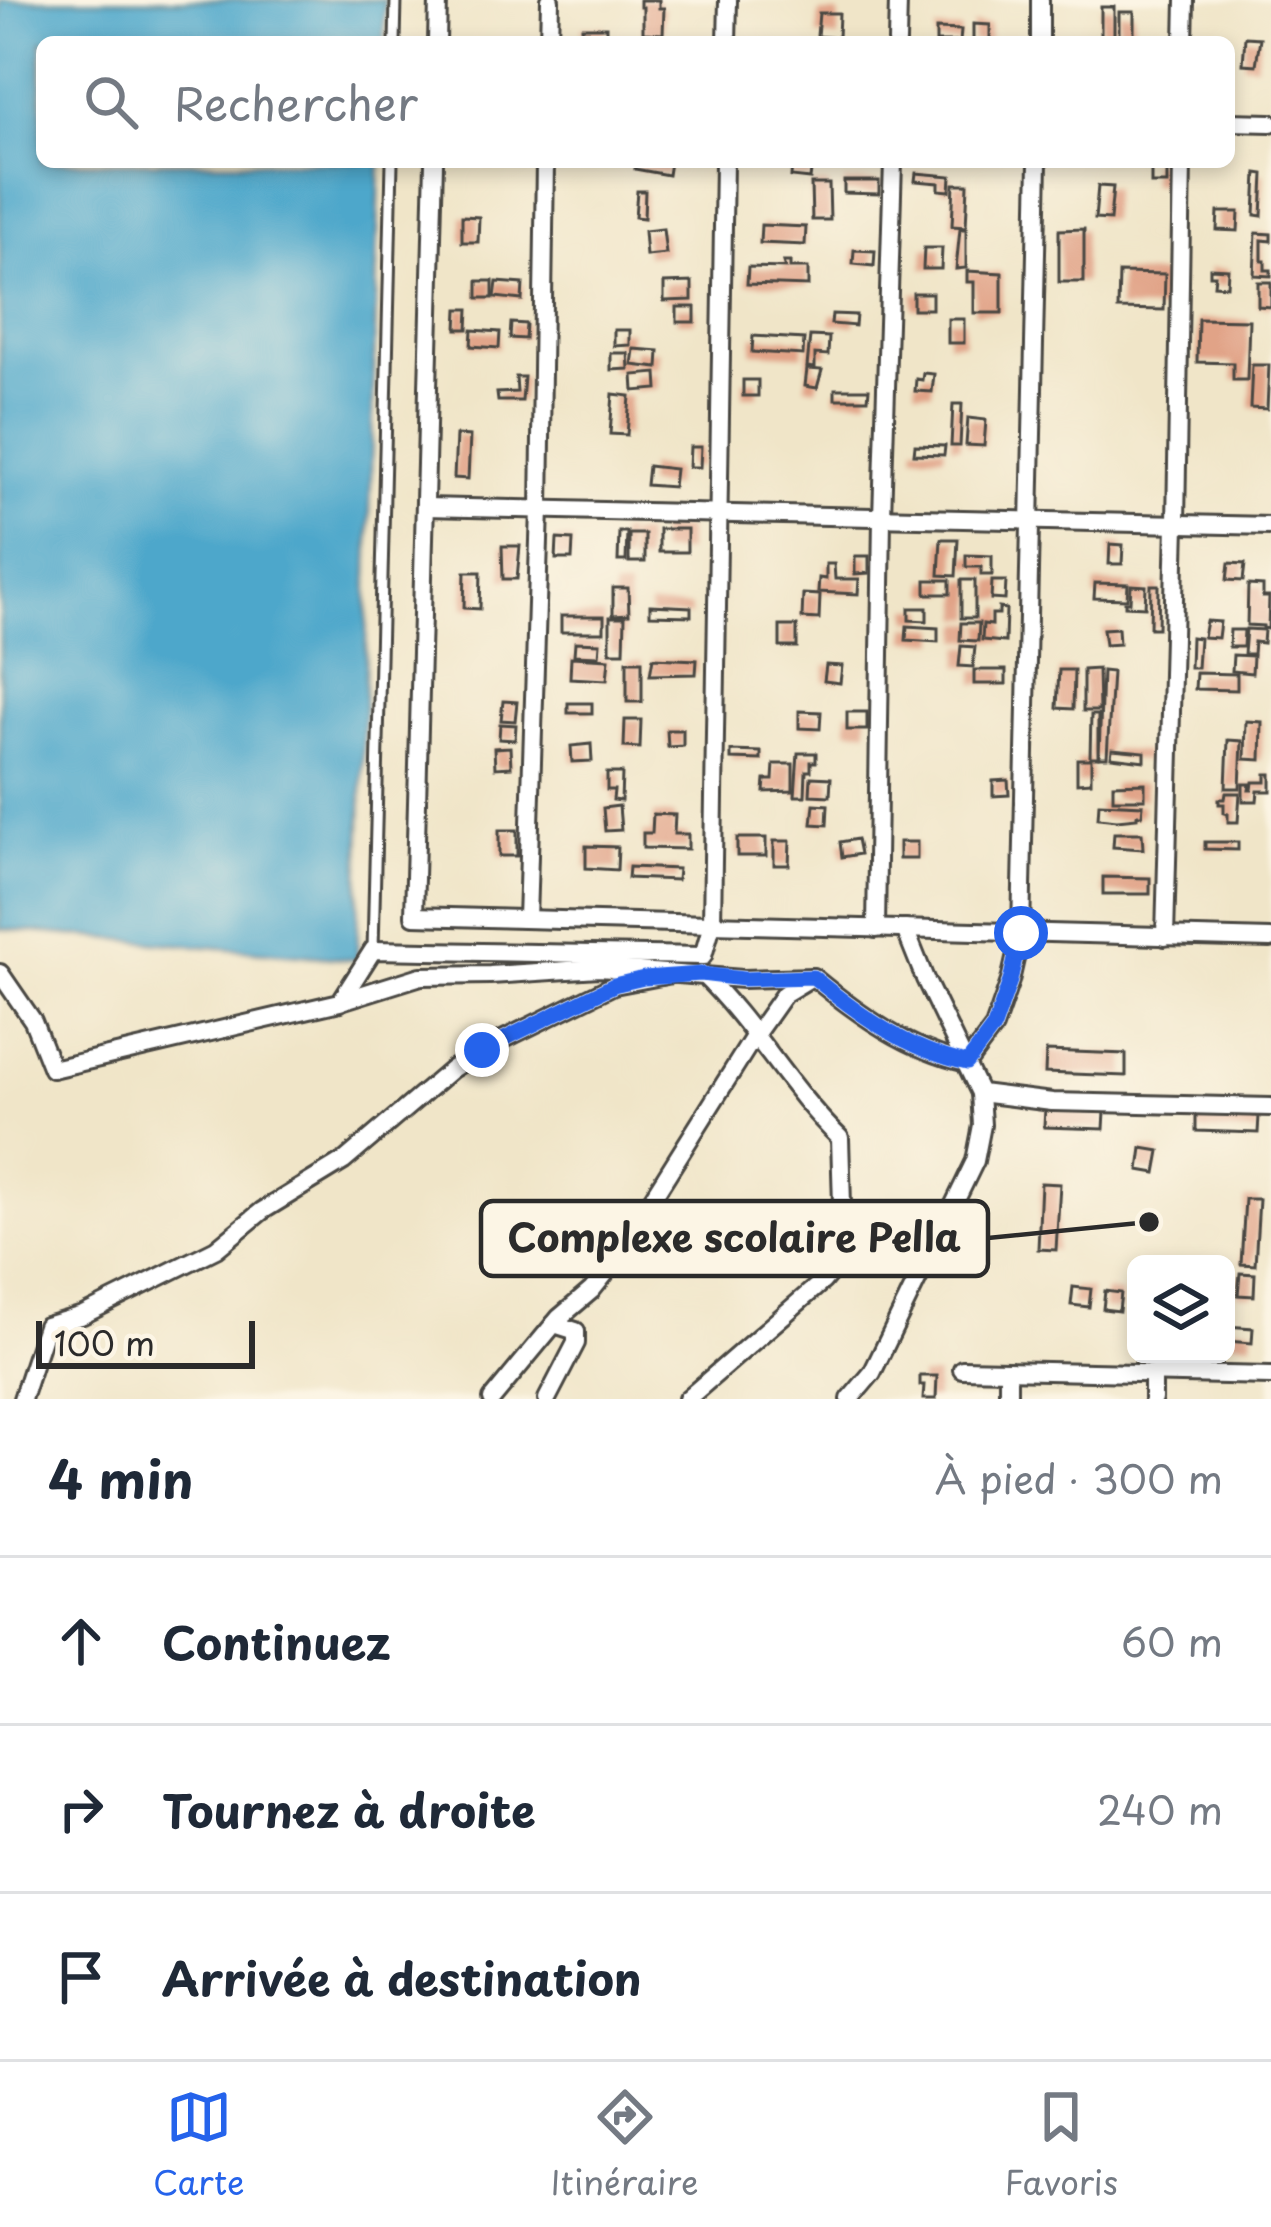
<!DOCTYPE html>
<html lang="fr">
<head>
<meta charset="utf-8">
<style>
  :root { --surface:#fff; --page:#f6f6f7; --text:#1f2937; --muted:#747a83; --line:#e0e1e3; --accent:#2563eb }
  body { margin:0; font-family:"Playpen Sans",sans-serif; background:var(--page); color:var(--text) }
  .controls { position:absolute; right:36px; bottom:36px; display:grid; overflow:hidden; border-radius:18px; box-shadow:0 6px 18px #0003 }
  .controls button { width:108px; height:108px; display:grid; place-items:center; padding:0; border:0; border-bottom:3px solid var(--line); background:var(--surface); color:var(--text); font:60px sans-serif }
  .scale { position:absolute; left:36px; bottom:30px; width:219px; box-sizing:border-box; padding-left:12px; border:6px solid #2b2b2b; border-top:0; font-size:33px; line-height:42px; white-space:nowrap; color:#2b2b2b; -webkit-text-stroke:9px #fcf5e5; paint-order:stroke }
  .stop { position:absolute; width:36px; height:36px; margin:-27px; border:9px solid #2563eb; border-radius:50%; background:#fff }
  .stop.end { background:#2563eb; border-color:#fff; box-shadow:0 3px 12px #0008 }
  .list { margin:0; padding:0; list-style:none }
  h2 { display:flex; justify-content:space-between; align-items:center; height:156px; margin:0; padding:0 48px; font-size:51px }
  h2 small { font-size:39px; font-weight:400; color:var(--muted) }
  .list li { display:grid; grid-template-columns:78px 1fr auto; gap:36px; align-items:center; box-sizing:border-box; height:168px; padding:0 48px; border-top:3px solid var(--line) }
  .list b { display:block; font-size:45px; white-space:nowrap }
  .list em { font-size:39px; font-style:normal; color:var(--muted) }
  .icon { flex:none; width:66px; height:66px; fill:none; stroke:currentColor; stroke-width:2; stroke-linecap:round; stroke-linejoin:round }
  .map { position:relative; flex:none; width:1271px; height:1399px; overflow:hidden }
  .search { position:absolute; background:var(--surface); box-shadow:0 6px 18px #0003; left:36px; right:36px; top:36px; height:132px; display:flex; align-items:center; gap:30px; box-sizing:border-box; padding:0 42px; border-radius:18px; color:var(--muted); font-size:45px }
  .sheet { height:660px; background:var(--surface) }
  nav { display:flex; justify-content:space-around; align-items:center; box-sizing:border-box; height:168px; border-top:3px solid var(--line); background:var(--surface); font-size:33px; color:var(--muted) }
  nav a { display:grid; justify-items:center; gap:6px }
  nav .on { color:var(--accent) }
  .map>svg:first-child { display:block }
  .water { fill:#4da7cb; stroke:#3c697b; stroke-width:3 }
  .building { fill:#e1a387 }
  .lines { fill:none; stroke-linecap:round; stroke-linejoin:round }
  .lane-casing { stroke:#494743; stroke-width:15 }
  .street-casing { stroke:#494743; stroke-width:22 }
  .lane { stroke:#fff; stroke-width:9 }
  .street { stroke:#fff; stroke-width:16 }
  .route { stroke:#2563eb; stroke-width:15 }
  .leader { fill:none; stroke:#2b2b2b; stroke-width:4.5 }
  .callout-dot { fill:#2b2b2b; stroke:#fcf5e5; stroke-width:4.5 }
  .callout { fill:#fcf5e5; stroke:#2b2b2b; stroke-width:4.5 }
  .callout-label { font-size:39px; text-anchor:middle; font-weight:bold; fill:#2b2b2b }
</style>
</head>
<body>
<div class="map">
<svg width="1271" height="1399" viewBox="0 0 1271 1399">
  <rect width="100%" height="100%" fill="#fcf5e5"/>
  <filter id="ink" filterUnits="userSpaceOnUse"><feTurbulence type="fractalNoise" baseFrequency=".00833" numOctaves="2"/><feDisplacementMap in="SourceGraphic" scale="24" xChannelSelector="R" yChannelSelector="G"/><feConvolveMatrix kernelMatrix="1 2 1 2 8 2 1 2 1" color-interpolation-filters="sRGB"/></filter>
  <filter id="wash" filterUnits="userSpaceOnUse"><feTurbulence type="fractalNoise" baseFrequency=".004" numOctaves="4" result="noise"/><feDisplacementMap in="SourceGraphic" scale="48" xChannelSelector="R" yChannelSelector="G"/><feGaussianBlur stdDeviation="2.7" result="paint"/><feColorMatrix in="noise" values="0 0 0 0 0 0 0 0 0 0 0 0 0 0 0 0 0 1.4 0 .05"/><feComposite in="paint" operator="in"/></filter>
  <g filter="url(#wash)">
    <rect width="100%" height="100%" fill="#f0e5c8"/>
    <path class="water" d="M0 0H385L384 42H42V162H380L357 960 0 929Z"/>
    <g id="blocks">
      <g class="building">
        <path d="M640 0H659V8H664L663 34 643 33V7H640Z"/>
        <rect x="1101" y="7" width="13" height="35"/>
        <rect x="1119" y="12" width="15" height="30"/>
        <path d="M819 13H839L838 38 817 36Z"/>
        <path d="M973 24 990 25V42H973Z"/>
        <rect x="582" y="27" width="24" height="12"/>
        <path d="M936 29 961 30 960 42H936Z"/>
        <path d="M1245 37 1260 38 1256 65 1243 64Z"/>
        <path d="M636 162H670L668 175 635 169Z"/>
        <path d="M792 162H812L810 179 791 177Z"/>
        <rect x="1151" y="162" width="16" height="22"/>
        <path d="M916 173 951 176 950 191 939 190V183L915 181Z"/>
        <path d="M1257 173 1264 174 1262 216 1255 215Z"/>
        <path d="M844 181H879V194L844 193Z"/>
        <path d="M811 184H829L830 220H812Z"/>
        <path d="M954 184H968L966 227 952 226Z"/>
        <path d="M1098 186 1113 187 1110 220 1095 219Z"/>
        <path d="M637 191H645L644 218 635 217Z"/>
        <path d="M1218 212H1239L1238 231 1217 230Z"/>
        <path d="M462 216 479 217 478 242H462Z"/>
        <path d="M761 225 806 227 805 245 760 243Z"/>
        <path d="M663 229 666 254 646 256 644 231Z"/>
        <path d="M960 229H966V268L956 269Z"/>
        <path d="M1084 229V282H1059V230Z"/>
        <path d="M1256 233 1271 234V241L1262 240V261H1265V270H1271V276L1254 275Z"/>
        <path d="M924 248H942L941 269H923Z"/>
        <path d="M854 250 875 251 874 266 853 264Z"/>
        <path d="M783 262H790V268H808V286L747 284 748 267 785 268Z"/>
        <path d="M1210 268 1228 269 1227 286 1214 285 1215 275H1210Z"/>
        <path d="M967 271 1002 273V313H974V282H967Z"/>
        <path d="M1119 273 1165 274 1164 310 1118 309Z"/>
        <rect x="478" y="281" width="15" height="17"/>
        <path d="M497 282 523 284 522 300 495 297Z"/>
        <path d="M692 282V300L664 301V283Z"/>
        <path d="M1258 282H1271V307L1258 306Z"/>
        <rect x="913" y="293" width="19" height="16"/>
        <rect x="677" y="307" width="18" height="15"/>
        <path d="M458 309H469L468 329H457Z"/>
        <path d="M832 314 856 315 855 326 831 324Z"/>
        <rect x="948" y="319" width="16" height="24"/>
        <path d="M1198 319 1249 320 1247 380H1233V363L1197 362Z"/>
        <path d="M511 323 526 324 525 339 510 338Z"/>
        <path d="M472 330 500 332 499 348 471 346Z"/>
        <path d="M614 330H630V345L614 346Z"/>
        <path d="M753 336 804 339 803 355 752 352Z"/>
        <path d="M810 336 829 337 828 355 815 354V368L807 367Z"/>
        <path d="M634 349 659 351 658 368 632 365Z"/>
        <path d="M611 353H628L629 369 611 370Z"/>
        <path d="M1252 365H1269L1267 409 1250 408Z"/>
        <path d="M807 369 822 370 817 388 805 386Z"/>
        <path d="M657 373 658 389 634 391 633 375Z"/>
        <path d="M923 373 934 374 932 392 915 391 916 379 922 380Z"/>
        <path d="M516 377H524L522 401H498L497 393 517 392Z"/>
        <rect x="743" y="380" width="15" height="16"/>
        <path d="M835 389H869L868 399H835Z"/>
        <path d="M613 394 630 396 627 435 610 434Z"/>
        <path d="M953 404H962L960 446H951Z"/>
        <path d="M968 418 986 420 984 446 966 445Z"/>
        <path d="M456 435 470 436 468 479 454 478Z"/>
        <path d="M915 445 945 446 944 455 914 454Z"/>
        <path d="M690 447H701L700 467H689Z"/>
        <path d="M648 466 675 469 673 487 646 485Z"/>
        <rect x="659" y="529" width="28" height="23"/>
        <path d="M619 532H627L626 561H618Z"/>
        <rect x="629" y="534" width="16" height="28"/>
        <path d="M557 539 573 540 572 559H556Z"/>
        <path d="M941 539H958L956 576 939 575Z"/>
        <path d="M1110 544 1123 545 1122 564H1109Z"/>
        <path d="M502 546H520L517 579H503Z"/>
        <path d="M966 555 992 556V575H981V567H966Z"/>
        <path d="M855 556H869V573L855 574Z"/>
        <path d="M1229 563 1245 564 1243 581 1227 580Z"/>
        <path d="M826 564H834L835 579H859L858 594 818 592 819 578 826 579Z"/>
        <path d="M465 572H481L480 609 464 608Z"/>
        <rect x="926" y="580" width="24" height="14"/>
        <rect x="961" y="580" width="14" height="38"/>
        <path d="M992 581H1006L1005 600 991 599Z"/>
        <path d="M1095 583 1128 584 1127 599 1094 598Z"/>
        <path d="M1131 585 1146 586 1145 607 1125 606V602H1130Z"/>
        <path d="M1151 585H1159L1158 628H1150Z"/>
        <path d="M1248 585 1263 586V597H1269L1268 629 1263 628V626L1247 625Z"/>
        <path d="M613 588H628L629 614 613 615Z"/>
        <path d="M803 594 820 595 819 619 802 618Z"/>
        <path d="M650 605 691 607V616L650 615Z"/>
        <path d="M909 608H927V621L909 620Z"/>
        <path d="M999 608 1006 609 1005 642 982 640 983 624 992 625V614H999Z"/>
        <rect x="561" y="616" width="43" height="16"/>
        <path d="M610 617H625L624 652H610Z"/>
        <path d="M1206 621 1220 622 1218 638 1203 637Z"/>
        <path d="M961 623H979L978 641 960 640Z"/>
        <rect x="780" y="626" width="17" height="21"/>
        <path d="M907 626 938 628V642L906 640Z"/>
        <path d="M1118 628 1119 644 1105 645 1103 629Z"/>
        <path d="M1246 629 1264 630 1263 643 1254 642 1253 654H1244Z"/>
        <path d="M1230 630H1244L1243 647H1229Z"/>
        <path d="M1191 637 1199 638 1197 668H1190Z"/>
        <path d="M575 642 600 643 599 656 574 655Z"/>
        <path d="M961 646 975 647 973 667 959 666Z"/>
        <path d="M1233 655 1253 656 1252 673 1232 671Z"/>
        <path d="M571 657 609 659 607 680 570 678Z"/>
        <path d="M653 658 697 660 696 674 650 675Z"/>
        <rect x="627" y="661" width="15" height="41"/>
        <path d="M826 665 842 666 840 683 824 681Z"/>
        <path d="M1098 669 1099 711H1083V670Z"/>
        <rect x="974" y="670" width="32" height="14"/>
        <path d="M1059 670H1074L1073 709 1057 708Z"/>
        <path d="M1102 671 1112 672 1107 757H1099Z"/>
        <path d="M1196 673 1237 674V690L1195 689Z"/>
        <path d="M503 701 517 702 515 721 501 720Z"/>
        <rect x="568" y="703" width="24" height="10"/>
        <path d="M799 711 821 712 820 729 799 728Z"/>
        <rect x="847" y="712" width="20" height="18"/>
        <path d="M1091 715H1098V757H1090Z"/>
        <path d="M625 720H641L640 748 624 747Z"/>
        <path d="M1246 721 1262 722 1261 760 1245 759Z"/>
        <path d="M500 724 516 725 515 740 499 739Z"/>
        <path d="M667 730H683V746L668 747Z"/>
        <path d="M1228 740 1242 741 1240 788H1226Z"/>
        <path d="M591 744 592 761 572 762 571 746Z"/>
        <path d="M510 747 511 767 495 768 494 748Z"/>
        <path d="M1112 749 1145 752V761L1111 757Z"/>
        <path d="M731 751 761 752V760L731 759Z"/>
        <path d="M798 753H816V762H811V771H806L805 796H795Z"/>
        <path d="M1077 759H1091V782L1077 783Z"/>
        <path d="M774 764H793V791L764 792 765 780H773Z"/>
        <path d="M607 773H622L621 801 613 800 614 790H607Z"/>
        <path d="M1266 774H1271V791H1258L1257 801H1243V784H1250L1249 790H1252L1253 782H1266Z"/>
        <path d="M811 777 831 778 830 796 810 795Z"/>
        <path d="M1008 780 1009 795 993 796V781Z"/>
        <path d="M1145 783V799H1113V784Z"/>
        <path d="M1226 793H1240L1238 822H1228V814L1224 813V804H1219V799H1225Z"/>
        <path d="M1099 803 1143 805 1142 815H1137V818L1117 820 1098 818Z"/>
        <path d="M814 804 828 805 827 825 812 824Z"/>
        <path d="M619 806 621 830 605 831 603 808Z"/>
        <path d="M653 814 675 815 674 834H688V849L643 848V833H652Z"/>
        <rect x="499" y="830" width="18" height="26"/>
        <path d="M1114 833H1142L1143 849 1113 847Z"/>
        <rect x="737" y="838" width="29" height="18"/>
        <path d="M857 839 860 854 842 857 840 842Z"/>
        <path d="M774 841H790L789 865H774Z"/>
        <rect x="899" y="842" width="18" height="17"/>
        <path d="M1205 842H1238V850L1205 849Z"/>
        <path d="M586 846 618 847 617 870 586 868Z"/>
        <path d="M629 867 678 869 677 880 628 878Z"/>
        <path d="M1103 877 1150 878V894H1103Z"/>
        <path d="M1046 1051 1126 1054V1076L1045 1073Z"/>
        <path d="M1045 1108 1105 1111 1104 1129 1044 1127Z"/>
        <path d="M1196 1113 1259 1116 1258 1133 1196 1131Z"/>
        <path d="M1142 1148 1160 1151 1156 1173 1139 1170Z"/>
        <path d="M1041 1183 1060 1184 1056 1250 1038 1249Z"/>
        <path d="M1245 1199H1259L1255 1265 1241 1264Z"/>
        <path d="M1240 1273 1255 1274 1254 1296 1238 1295Z"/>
        <path d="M1073 1287 1091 1289 1089 1307 1071 1305Z"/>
        <path d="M1105 1291 1121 1293 1119 1311 1103 1309Z"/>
        <path d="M1226 1326 1253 1328 1252 1343 1226 1341Z"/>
        <path d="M920 1376H937L936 1399H923L924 1385H920Z"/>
      </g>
    </g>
  </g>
  <g filter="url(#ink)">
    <use href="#blocks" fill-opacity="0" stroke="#494743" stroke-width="3"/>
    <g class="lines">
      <g class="lane-casing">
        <g id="lane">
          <path d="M395 42 396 0"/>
          <path d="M373 950 392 162"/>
        </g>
      </g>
      <g class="street-casing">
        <g id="street">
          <path d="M437 42 438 0"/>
          <path d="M549 42 550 0"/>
          <path d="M727 42 728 0"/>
          <path d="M897 42 898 0"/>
          <path d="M1040 42V0"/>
          <path d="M1184 42 1185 0"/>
          <path d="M1229 122 1271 123"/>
          <path d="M434 162 414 916 1271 939"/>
          <path d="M425 507 1271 526"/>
          <path d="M527 919 540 509 545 162"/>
          <path d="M876 929 882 517 893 162"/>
          <path d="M1165 937 1176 524 1182 162"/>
          <path d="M0 973 33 1021 52 1069 340 1002 373 950 703 956 712 924 724 162"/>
          <path d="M341 1001 421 976 490 975 599 968 743 979 813 977C859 1015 908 1050 967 1063"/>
          <path d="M967 1063 994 1027 1010 981 1021 933 1038 162"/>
          <path d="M980 1093 1052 1102 1271 1107"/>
          <path d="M962 1369 1271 1376"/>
          <path d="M22 1399 46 1326 83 1315 216 1249 262 1211 344 1161 452 1069 482 1050 614 985 672 974"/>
          <path d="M492 1399 559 1318 592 1290 604 1275 755 1035 784 994 812 977"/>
          <path d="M547 1399 576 1343V1331L554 1324"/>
          <path d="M687 1399 823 1281 838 1263 843 1238 840 1138C788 1088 754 1024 702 974"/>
          <path d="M850 1399 872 1373 975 1161 982 1125 980 1093 925 979 905 929"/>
          <path d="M1008 1399V1371"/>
          <path d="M1153 1399V1373"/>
        </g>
      </g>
      <use href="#lane" class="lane"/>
      <use href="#street" class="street"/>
    </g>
  </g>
  <g class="lines" filter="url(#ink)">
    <path class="route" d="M482 1050 614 985 644 978 701 974 743 979 813 977C859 1015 908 1050 967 1063L994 1027 1010 981 1021 933"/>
  </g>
  <path class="leader" d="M1149 1222L988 1238"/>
  <circle class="callout-dot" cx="1149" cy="1222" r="12"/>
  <rect class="callout" x="481" y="1201" width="507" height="75" rx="12"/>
  <g class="callout-label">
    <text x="734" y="1252">Complexe scolaire Pella</text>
  </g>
</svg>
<div class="controls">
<button><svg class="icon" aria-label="layers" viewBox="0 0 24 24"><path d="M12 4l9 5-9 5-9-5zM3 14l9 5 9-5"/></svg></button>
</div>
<div class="scale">100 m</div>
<div class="stop" style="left:1021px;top:933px"></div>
<div class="stop end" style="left:482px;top:1050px"></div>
<div class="search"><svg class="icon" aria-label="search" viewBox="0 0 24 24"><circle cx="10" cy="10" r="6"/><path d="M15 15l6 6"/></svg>Rechercher</div>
</div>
<section class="sheet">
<h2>4 min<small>À pied · 300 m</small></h2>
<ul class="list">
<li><svg class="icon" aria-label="ahead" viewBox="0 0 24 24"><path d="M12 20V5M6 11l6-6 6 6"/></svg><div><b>Continuez</b></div><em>60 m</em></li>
<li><svg class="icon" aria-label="right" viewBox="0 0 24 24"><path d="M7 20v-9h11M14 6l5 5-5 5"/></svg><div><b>Tournez à droite</b></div><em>240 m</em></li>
<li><svg class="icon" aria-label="arrive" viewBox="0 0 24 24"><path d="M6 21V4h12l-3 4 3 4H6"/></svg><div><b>Arrivée à destination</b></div></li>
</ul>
</section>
<nav>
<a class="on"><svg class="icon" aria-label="map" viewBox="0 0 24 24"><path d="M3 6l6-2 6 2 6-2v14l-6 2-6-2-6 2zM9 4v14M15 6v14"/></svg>Carte</a>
<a><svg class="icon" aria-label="directions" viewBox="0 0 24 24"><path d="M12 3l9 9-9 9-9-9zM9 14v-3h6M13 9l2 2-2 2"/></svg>Itinéraire</a>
<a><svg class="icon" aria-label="saved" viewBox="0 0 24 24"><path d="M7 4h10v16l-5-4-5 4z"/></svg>Favoris</a>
</nav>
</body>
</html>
